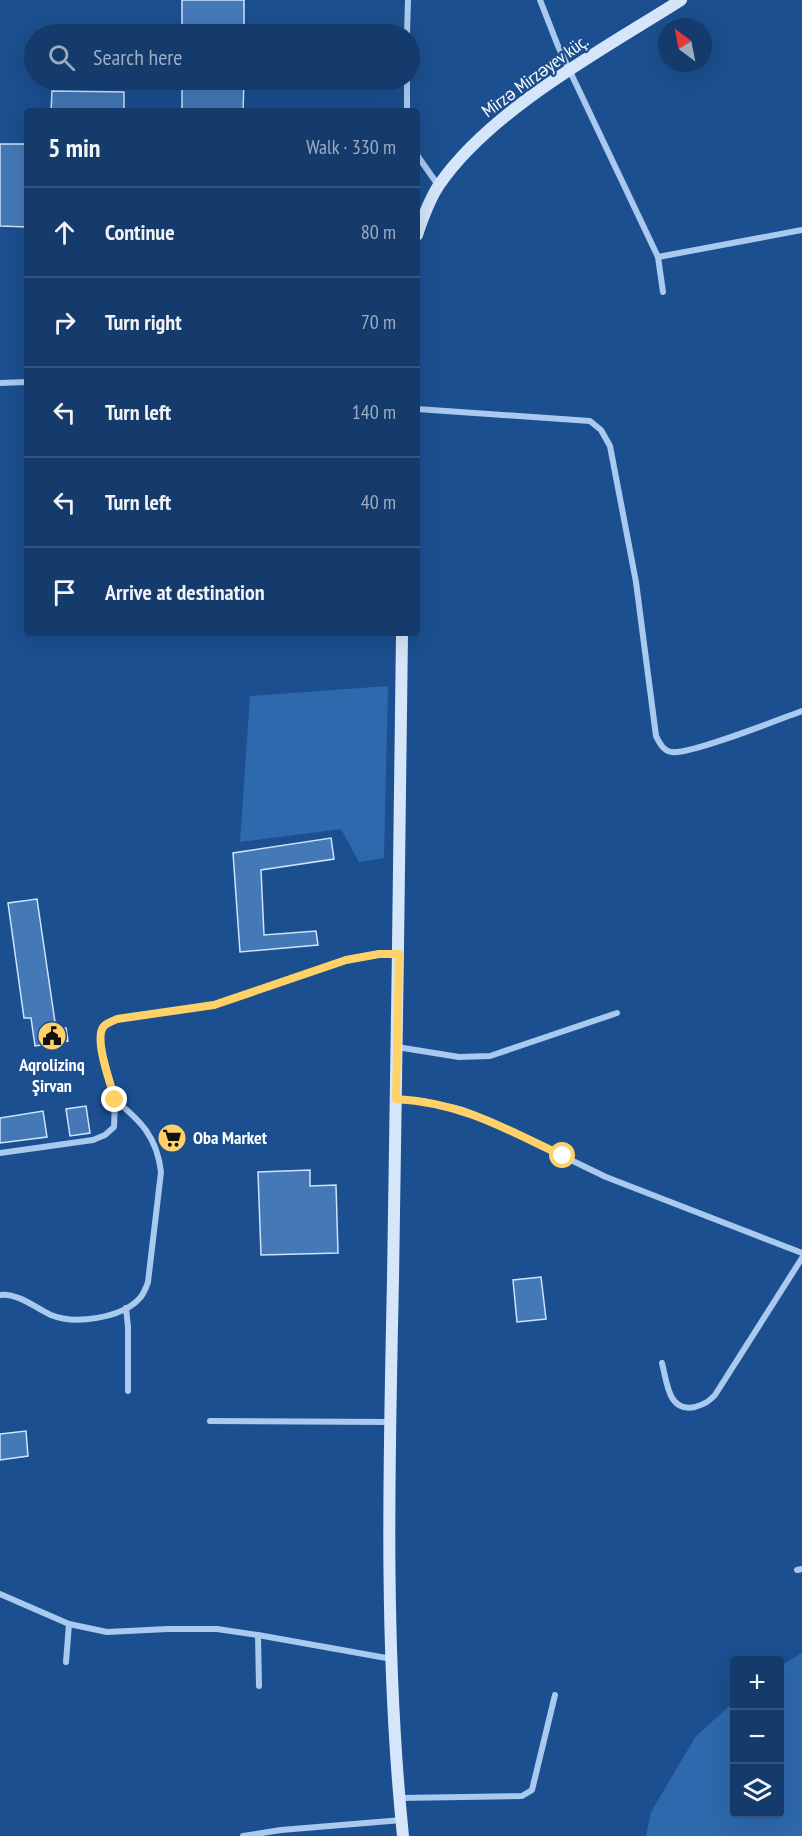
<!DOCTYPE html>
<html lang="en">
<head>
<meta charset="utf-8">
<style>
  :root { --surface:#143b6b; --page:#1d4271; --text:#f1f3f6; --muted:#9dadc1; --line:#33557e }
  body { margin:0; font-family:"PT Sans Narrow",sans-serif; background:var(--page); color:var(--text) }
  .controls { position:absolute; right:18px; bottom:18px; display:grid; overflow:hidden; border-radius:6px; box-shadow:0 6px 24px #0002 }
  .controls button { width:54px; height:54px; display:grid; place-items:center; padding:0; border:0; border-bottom:2px solid var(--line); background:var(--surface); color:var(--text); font:30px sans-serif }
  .compass { position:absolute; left:658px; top:18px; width:54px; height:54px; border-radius:50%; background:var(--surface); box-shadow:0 6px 24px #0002; rotate:328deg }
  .stop { position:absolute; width:18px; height:18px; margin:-14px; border:4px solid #ffd166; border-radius:50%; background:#fff }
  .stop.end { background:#ffd166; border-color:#fff; box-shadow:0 2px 6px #0008 }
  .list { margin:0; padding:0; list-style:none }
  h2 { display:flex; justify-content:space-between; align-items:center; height:78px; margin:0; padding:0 24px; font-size:26px }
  h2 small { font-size:20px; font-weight:400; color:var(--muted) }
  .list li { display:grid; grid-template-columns:39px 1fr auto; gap:18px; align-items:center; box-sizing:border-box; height:90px; padding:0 24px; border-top:2px solid var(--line) }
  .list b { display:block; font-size:22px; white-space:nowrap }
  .list em { font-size:20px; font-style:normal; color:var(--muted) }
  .icon { flex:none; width:33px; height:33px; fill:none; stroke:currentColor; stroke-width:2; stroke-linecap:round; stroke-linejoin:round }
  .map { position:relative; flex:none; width:802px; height:1836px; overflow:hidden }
  .search { position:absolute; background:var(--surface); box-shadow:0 6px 24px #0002; left:24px; top:24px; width:396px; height:66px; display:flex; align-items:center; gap:15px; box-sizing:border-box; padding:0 21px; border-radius:33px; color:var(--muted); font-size:22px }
  .panel { position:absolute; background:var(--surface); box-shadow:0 6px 24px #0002; left:24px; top:108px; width:396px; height:528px; border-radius:6px }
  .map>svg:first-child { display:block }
  .green { fill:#2e69ad }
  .building { fill:#4478b7; stroke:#cfe3fa; stroke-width:1.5 }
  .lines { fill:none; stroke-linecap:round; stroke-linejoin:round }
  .minor { stroke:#a9c9ee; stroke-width:6 }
  .secondary { stroke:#d6e6fa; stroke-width:12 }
  .route { stroke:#ffd166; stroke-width:8 }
  .labels { text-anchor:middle; stroke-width:4.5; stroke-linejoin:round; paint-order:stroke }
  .street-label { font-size:18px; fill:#fff; stroke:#1b4f8f }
  .poi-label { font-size:18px; font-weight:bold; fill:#fff; stroke:#1b4f8f }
</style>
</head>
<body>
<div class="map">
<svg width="802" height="1836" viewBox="0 0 802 1836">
  <rect width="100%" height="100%" fill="#1b4f8f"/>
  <g class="green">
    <path d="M388 686 384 858 359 862 341 829 240 842 250 696Z"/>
    <path d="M802 1653V1836H646L651 1812 696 1736 734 1702V1814H780V1666Z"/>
  </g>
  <g class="building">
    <rect x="182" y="0" width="62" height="34"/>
    <path d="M182 80H244L243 111H182Z"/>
    <path d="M52 91 124 92V111H51Z"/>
    <path d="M0 144H27V227L0 226Z"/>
    <path d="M331 838 334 859 261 870 264 935 316 931 318 945 240 952 233 853Z"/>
    <path d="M37 899 56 1029 66 1028 68 1041 35 1046 31 1018H24L8 903Z"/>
    <path d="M86 1106 90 1133 70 1136 66 1109Z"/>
    <path d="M43 1111 47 1137 0 1143V1118Z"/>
    <path d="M310 1170V1186L336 1185 338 1253 261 1255 258 1172Z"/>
    <path d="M541 1277 546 1319 517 1322 513 1280Z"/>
    <path d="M26 1431 28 1456 0 1460V1434Z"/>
  </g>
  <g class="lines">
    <g class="minor">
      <path d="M540 0 558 46 658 257 802 230"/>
      <path d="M407 34 408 0"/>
      <path d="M407 80V111"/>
      <path d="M417 155 438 185"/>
      <path d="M658 257 663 292"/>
      <path d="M0 383 27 382"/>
      <path d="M417 409 590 421 601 430 610 446 636 582 656 736C659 742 663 751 672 752 689 755 780 719 802 711"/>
      <path d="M397 1047 459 1057 490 1056 617 1013"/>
      <path d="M396 1099 423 1101 463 1110 488 1120 606 1177 802 1253"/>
      <path d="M0 1153 93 1140 105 1135 114 1127 115 1100 100 1044 101 1031 105 1025 117 1019 214 1005 347 960 379 954H398"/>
      <path d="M0 1295C18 1293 36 1308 51 1315 75 1325 121 1318 139 1299 143 1295 146 1288 148 1282L161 1172C157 1137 141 1121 115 1100"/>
      <path d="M126 1308 128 1327V1391"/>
      <path d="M662 1363C667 1382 668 1413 695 1407 705 1404 708 1402 715 1395L802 1258"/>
      <path d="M210 1421 390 1422"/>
      <path d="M797 1570 802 1569"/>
      <path d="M0 1594 69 1624 107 1632 168 1629H217L258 1635 392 1659"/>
      <path d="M258 1635 259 1686"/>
      <path d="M66 1662 69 1624"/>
      <path d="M400 1798 522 1796 532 1790 555 1695"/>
      <path d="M243 1836 281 1830 402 1820"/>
    </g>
    <g class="secondary">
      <path d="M417 235C423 217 429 200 439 185 491 109 604 49 681 0"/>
      <path d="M402 633C400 849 396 1064 393 1280 389 1465 384 1652 403 1836"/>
    </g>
  </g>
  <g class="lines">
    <path class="route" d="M115 1100C111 1084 93 1038 104 1026 107 1023 113 1021 117 1019L214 1005 346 960 379 954H399L396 1099C463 1103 504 1128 563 1156"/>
  </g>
  <defs>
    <g id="civic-disc" transform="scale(1.5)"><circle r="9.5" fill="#ffd166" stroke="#1b4f8f"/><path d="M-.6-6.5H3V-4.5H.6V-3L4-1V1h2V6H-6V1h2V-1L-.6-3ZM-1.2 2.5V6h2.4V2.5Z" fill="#111"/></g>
    <g id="supermarket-disc" transform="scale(1.5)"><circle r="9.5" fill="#ffd166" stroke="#1b4f8f"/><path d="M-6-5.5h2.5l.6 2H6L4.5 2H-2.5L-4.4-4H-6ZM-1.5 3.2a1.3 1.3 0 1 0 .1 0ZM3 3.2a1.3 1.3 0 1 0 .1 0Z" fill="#111"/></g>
  </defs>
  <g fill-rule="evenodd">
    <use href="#civic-disc" x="52" y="1036"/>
    <use href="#supermarket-disc" x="172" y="1138"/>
  </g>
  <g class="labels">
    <g class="street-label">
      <text transform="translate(535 76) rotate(-36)" y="6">Mirzə Mirzəyev küç.</text>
    </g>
    <g class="poi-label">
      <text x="52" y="1071">Aqrolizinq<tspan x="52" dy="21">Şirvan</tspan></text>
      <text x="193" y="1144" text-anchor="start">Oba Market</text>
    </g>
  </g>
</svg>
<div class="controls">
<button>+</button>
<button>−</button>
<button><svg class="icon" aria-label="layers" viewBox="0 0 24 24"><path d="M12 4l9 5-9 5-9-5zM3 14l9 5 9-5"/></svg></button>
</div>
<svg class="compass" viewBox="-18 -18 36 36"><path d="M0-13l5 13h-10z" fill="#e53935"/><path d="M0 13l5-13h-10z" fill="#9dadc1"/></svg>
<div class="stop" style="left:563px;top:1156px"></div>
<div class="stop end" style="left:115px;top:1100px"></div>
<div class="search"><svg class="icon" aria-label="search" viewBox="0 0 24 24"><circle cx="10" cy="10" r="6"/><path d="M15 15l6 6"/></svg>Search here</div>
<section class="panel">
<h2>5 min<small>Walk · 330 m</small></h2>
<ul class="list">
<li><svg class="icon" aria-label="ahead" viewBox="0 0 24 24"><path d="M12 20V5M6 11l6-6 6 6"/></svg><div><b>Continue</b></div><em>80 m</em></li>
<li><svg class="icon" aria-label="right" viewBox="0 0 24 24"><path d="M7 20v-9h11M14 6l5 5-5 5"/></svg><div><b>Turn right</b></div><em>70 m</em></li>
<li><svg class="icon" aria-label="left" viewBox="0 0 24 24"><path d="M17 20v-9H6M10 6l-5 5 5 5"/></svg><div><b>Turn left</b></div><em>140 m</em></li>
<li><svg class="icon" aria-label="left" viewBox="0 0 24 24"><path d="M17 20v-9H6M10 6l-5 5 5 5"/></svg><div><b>Turn left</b></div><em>40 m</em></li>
<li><svg class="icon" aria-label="arrive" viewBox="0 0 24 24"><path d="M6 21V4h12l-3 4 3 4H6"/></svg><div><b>Arrive at destination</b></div></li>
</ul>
</section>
</div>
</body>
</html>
